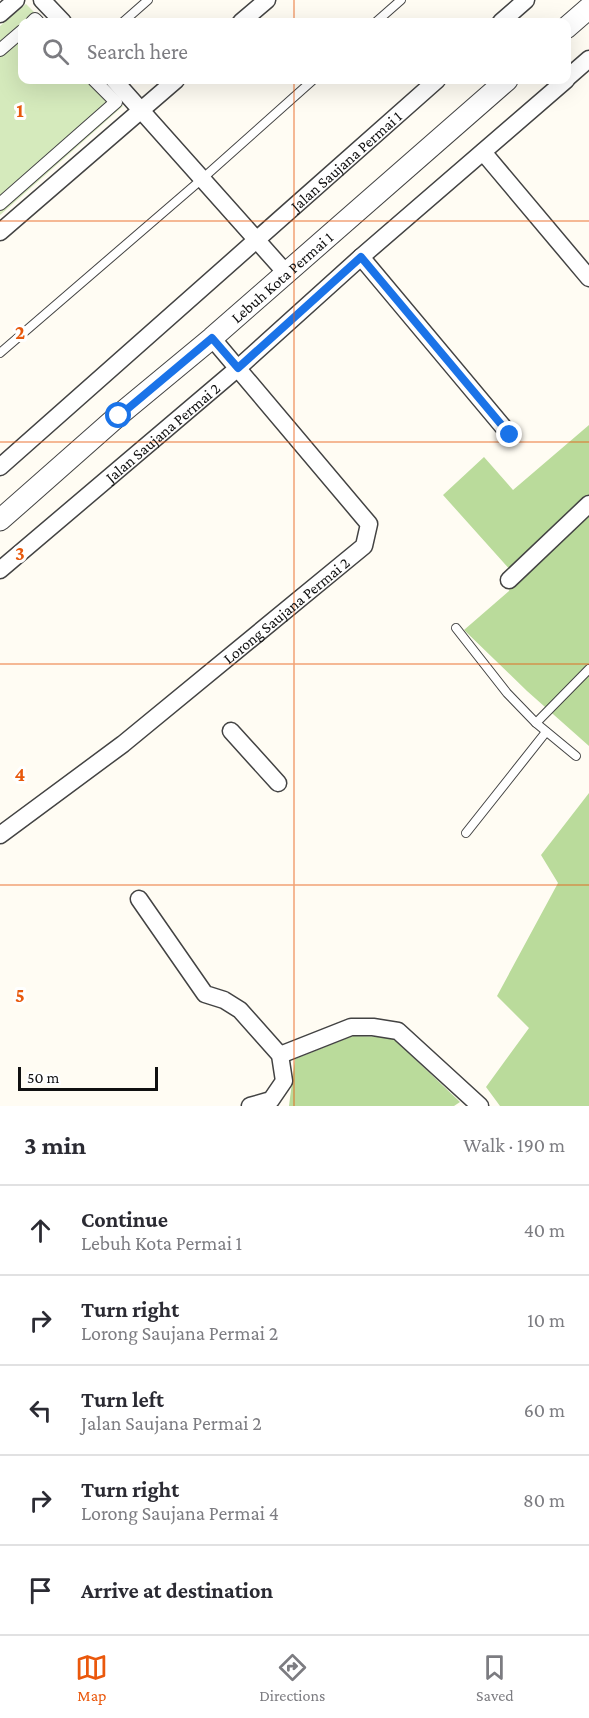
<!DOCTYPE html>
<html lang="en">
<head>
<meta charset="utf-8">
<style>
  :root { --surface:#fff; --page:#f7f7f7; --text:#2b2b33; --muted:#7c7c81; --line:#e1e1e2; --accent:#ea580c }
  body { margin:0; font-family:"Crimson Pro",serif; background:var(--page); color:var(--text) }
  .scale { position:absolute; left:18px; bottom:15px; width:140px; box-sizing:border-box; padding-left:6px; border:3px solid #101010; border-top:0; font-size:16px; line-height:21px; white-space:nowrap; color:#101010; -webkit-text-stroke:4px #fff; paint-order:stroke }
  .stop { position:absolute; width:18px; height:18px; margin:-14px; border:4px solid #1a73e8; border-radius:50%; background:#fff }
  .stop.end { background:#1a73e8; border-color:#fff; box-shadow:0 2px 6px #0008 }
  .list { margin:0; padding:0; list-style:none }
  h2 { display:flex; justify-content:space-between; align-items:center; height:78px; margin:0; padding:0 24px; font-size:26px }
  h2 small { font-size:20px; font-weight:400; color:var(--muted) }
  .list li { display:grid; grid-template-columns:39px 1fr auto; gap:18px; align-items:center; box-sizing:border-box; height:90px; padding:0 24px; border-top:2px solid var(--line) }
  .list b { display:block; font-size:22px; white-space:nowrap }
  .list p { margin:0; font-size:20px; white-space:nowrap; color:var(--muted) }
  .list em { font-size:20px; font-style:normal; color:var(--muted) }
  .icon { flex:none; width:33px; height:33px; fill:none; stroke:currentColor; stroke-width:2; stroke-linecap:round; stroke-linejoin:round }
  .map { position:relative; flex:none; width:589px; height:1106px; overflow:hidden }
  .search { position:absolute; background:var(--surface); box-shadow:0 6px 24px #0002; left:18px; right:18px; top:18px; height:66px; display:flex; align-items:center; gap:15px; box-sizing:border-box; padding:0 21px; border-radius:12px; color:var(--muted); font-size:22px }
  .sheet { height:528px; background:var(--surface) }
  nav { display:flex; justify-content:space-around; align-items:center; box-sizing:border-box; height:84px; border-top:2px solid var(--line); background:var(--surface); font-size:16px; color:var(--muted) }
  nav a { display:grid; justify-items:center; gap:3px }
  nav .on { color:var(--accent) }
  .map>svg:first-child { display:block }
  .green { fill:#d5eabc }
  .forest { fill:#badb9b }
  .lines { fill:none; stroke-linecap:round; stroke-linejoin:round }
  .service-casing { stroke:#434343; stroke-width:10 }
  .pedestrian-casing { stroke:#434343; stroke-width:14 }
  .minor-casing { stroke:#434343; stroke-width:19 }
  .tertiary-casing { stroke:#434343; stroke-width:23 }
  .service { stroke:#fff; stroke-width:8 }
  .pedestrian { stroke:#fff; stroke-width:12 }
  .minor { stroke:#fff; stroke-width:16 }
  .tertiary { stroke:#fff; stroke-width:21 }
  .route { stroke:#1a73e8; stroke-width:8 }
  .grid { fill:none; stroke:#e8590c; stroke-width:1.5; stroke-opacity:0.55 }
  .labels { text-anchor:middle; stroke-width:6; stroke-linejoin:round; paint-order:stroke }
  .street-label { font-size:16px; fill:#101010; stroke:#fff }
  .grid-label { font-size:20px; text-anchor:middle; font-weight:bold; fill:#e8590c; stroke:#fff; stroke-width:6; stroke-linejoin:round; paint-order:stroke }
</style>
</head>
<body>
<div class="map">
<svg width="589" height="1106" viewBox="0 0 589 1106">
  <rect width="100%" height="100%" fill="#fffcf3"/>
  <path class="green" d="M26 4 44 22H22V80H97L123 106 0 215V26Z"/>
  <g class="forest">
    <path d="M589 425V746L527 691 464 630 509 591 513 573 443 495 484 457 513 490Z"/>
    <path d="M589 793V1106H500L486 1087 529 1028 497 996 558 883 541 855Z"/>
    <path d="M353 1036 392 1037 460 1102 454 1106H289L295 1059Z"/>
  </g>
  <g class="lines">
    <g class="service-casing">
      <g id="service">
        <path d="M123 22 148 0"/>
        <path d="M376 22 401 0"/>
        <path d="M0 353 202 179 313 80"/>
        <path d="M456 628 507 693 536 723 576 756"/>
        <path d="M536 723 589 669"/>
        <path d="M466 833 546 732"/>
      </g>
    </g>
    <g class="pedestrian-casing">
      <g id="pedestrian">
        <path d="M32 22 35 19 38 22"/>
        <path d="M0 50 22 31"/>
        <path d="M0 204 116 102 94 80"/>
      </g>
    </g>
    <g class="minor-casing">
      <g id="minor">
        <path d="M42 0 63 22"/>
        <path d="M0 14 16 0"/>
        <path d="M241 22 267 0"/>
        <path d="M501 22 526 0"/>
        <path d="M566 79 589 59"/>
        <path d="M114 80 286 273"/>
        <path d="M483 152 589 278"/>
        <path d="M0 232 176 80"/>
        <path d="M361 257 510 435"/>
        <path id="s1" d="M0 467 437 80"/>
        <path id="s2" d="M0 570 238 368 361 257 566 80"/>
        <path d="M509 580 589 504"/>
        <path d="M231 731 278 783"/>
        <path id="s3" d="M0 835 123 744 364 546 369 524 212 338"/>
        <path d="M139 899 205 994 224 1000 240 1010 280 1055 284 1081 271 1100 250 1106"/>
        <path d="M280 1055 351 1027H373L398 1031 480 1106"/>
      </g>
    </g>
    <g class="tertiary-casing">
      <g id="tertiary">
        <path d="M566 28 589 8"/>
        <path id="s4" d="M0 520 119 415 212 338 507 80"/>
      </g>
    </g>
    <use href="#service" class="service"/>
    <use href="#pedestrian" class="pedestrian"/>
    <use href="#minor" class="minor"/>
    <use href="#tertiary" class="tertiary"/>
  </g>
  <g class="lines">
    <path class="route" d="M119 416 212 338 238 368 361 257 510 435"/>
  </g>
  <path class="grid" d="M294 0V22M294 80V1106M0 221H589M0 442H589M0 664H589M0 885H589"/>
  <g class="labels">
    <g class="street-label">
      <text dy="6" stroke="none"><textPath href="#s1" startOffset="462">Jalan Saujana Permai 1</textPath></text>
      <text dy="6" stroke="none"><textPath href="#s4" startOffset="372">Lebuh Kota Permai 1</textPath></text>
      <text dy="6" stroke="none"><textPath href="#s2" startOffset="213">Jalan Saujana Permai 2</textPath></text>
      <text dy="6" stroke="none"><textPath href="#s3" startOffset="364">Lorong Saujana Permai 2</textPath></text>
    </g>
  </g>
  <g class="grid-label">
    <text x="20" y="117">1</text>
    <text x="20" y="339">2</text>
    <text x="20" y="560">3</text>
    <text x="20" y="781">4</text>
    <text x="20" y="1002">5</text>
  </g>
</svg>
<div class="scale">50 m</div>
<div class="stop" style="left:119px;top:416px"></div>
<div class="stop end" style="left:510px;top:435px"></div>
<div class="search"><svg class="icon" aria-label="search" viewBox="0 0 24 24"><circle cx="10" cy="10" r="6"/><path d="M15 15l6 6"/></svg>Search here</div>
</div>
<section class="sheet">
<h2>3 min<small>Walk · 190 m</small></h2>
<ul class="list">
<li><svg class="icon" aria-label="ahead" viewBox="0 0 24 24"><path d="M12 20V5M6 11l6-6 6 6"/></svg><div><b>Continue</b><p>Lebuh Kota Permai 1</p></div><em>40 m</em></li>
<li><svg class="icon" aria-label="right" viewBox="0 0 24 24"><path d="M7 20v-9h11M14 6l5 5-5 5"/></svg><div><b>Turn right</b><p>Lorong Saujana Permai 2</p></div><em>10 m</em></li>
<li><svg class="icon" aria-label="left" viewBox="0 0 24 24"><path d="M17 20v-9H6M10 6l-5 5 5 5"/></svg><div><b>Turn left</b><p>Jalan Saujana Permai 2</p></div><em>60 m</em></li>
<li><svg class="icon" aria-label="right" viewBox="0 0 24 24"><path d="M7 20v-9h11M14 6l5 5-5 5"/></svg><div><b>Turn right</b><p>Lorong Saujana Permai 4</p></div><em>80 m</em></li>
<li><svg class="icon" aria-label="arrive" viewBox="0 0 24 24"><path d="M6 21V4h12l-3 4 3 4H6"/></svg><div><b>Arrive at destination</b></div></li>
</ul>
</section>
<nav>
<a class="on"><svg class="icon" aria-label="map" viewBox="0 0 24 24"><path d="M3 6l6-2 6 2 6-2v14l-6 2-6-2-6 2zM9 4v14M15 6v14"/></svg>Map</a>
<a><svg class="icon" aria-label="directions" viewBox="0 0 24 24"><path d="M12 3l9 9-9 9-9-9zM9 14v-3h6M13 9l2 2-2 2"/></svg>Directions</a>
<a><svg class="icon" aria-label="saved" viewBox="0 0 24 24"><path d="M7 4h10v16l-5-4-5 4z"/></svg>Saved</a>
</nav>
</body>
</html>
